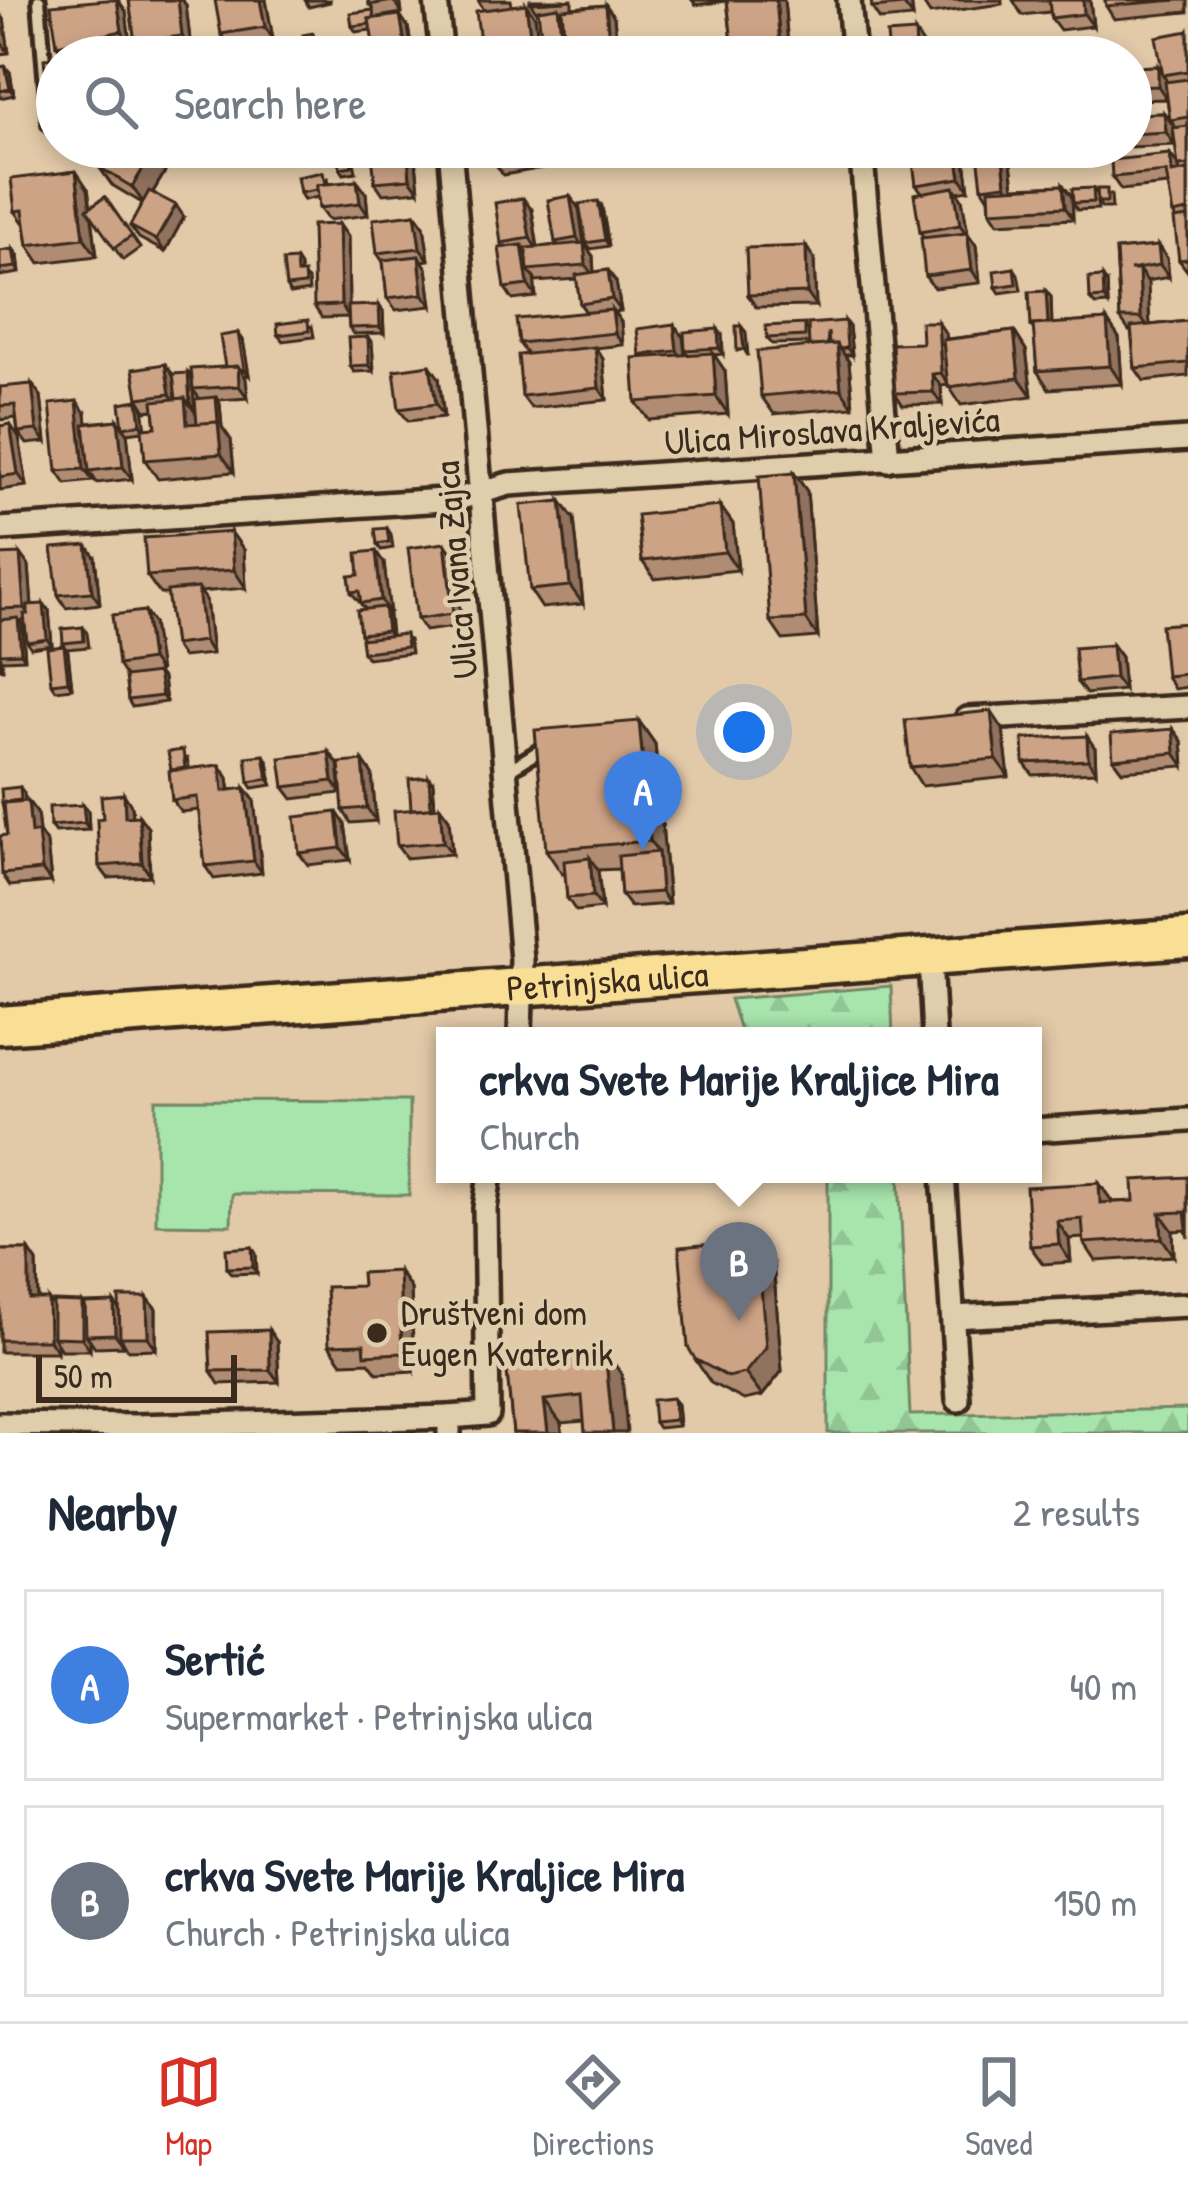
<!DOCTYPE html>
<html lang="en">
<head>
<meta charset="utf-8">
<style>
  :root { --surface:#fff; --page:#f6f6f7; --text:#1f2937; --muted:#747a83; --line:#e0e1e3; --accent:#d93025 }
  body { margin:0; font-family:"Patrick Hand",sans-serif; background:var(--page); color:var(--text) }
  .scale { position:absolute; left:36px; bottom:30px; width:201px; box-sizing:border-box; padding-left:12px; border:6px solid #3b2a1e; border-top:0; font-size:33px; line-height:42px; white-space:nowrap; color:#3b2a1e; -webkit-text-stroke:9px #e0cdab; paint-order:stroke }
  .you { position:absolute; left:744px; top:732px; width:42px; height:42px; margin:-30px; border:9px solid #fff; border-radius:50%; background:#1a73e8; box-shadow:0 0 0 18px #1a73e833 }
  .badge { display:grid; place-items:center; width:78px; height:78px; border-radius:50%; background:var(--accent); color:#fff; font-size:39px; font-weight:700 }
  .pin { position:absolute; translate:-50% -99px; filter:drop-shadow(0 3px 6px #0008) }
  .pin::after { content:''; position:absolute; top:63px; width:42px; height:36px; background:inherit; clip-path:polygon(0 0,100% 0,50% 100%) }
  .popup { position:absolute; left:436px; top:1027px; width:606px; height:156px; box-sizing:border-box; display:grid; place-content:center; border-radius:0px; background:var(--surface); filter:drop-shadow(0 3px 9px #0005); font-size:39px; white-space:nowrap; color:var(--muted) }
  .popup b { font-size:45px; color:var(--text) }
  .popup::after { content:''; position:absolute; left:50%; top:100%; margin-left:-24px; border:24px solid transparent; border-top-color:var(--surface) }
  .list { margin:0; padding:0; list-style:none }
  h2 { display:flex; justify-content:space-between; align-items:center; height:156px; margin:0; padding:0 48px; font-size:51px }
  h2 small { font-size:39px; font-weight:400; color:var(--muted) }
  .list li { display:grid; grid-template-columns:78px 1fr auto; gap:36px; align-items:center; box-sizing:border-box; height:192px; margin:0 24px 24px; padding:0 24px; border:3px solid var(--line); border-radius:0px }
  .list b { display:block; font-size:45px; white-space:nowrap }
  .list p { margin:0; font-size:39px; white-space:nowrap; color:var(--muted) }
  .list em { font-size:39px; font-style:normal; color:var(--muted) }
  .icon { flex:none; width:66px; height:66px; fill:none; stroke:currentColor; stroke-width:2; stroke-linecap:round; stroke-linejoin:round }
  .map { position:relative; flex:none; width:1188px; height:1433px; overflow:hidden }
  .search { position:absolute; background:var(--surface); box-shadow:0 6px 18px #0003; left:36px; right:36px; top:36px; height:132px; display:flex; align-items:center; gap:30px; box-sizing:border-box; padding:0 42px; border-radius:66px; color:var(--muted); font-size:45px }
  .sheet { height:588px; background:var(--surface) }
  nav { display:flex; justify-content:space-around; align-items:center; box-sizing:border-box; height:168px; border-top:3px solid var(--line); background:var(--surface); font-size:33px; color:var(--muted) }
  nav a { display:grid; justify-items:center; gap:6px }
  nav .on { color:var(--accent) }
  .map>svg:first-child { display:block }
  .forest { fill:url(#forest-firs); stroke:#728866; stroke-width:3 }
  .garden { fill:#a8e5ad; stroke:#728866; stroke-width:3 }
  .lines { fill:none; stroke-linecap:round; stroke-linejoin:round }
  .lane-casing { stroke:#3b2a1e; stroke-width:20 }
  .street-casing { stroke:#3b2a1e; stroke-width:30 }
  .primary-casing { stroke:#3b2a1e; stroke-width:45 }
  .lane { stroke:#e0cdab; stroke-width:10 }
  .street { stroke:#e0cdab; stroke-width:21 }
  .primary { stroke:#f9df96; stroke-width:36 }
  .wall { fill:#b08c73; stroke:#3b2a1e; stroke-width:3; fill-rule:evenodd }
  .shaded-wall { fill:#90725e; stroke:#3b2a1e; stroke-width:3 }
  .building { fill:#cda386; stroke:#3b2a1e; stroke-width:3 }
  .poi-dot { fill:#3b2a1e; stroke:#e0cdab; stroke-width:4.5 }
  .labels { text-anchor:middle; stroke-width:9; stroke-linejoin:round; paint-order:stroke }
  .street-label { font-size:36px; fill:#3b2a1e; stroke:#e0cdab }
  .poi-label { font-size:36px; fill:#3b2a1e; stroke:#e0cdab; text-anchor:start }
</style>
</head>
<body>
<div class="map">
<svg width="1188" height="1433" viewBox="0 0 1188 1433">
  <defs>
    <pattern id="forest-firs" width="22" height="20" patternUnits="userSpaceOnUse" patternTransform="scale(3)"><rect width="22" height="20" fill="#a8e5ad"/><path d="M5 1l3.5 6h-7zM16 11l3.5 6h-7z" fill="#92c594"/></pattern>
  </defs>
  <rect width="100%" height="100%" fill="#e2c9a8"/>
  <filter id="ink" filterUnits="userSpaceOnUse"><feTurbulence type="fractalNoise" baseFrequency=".00833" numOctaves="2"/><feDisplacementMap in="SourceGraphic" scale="24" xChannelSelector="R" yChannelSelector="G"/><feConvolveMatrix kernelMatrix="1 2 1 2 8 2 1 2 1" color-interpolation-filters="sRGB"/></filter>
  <g filter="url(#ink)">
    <g class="forest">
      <path d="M891 986 893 1036H742L730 999Z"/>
      <path d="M828 1174H899L910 1415 1188 1409V1433H828Z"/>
    </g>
    <path class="garden" d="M156 1100 409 1101V1195L232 1194 231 1225 156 1224Z"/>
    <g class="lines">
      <g class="lane-casing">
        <g id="lane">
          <path d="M39 0 49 124"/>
          <path d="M507 771 547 746"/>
        </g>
      </g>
      <g class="street-casing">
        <g id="street">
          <path d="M436 0 442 57"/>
          <path d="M849 0 854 57"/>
          <path d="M450 147 522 960 520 1036"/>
          <path d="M861 147 888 460"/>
          <path d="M0 529 458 499 509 484 1188 439"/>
          <path d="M967 719 1188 707"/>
          <path d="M930 958 934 1036"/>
          <path d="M1033 1130 1188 1120"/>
          <path d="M943 1174 958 1400"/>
          <path d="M953 1317 1188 1305"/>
          <path d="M0 1424 135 1426 449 1417"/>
          <path d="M449 1433V1417L488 1414 485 1208 490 1174"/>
        </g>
      </g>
      <g class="primary-casing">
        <g id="primary">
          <path id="s1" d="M0 1025 1188 938"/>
        </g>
      </g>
      <use href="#lane" class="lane"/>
      <use href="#street" class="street"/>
      <use href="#primary" class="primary"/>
    </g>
    <g class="wall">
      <path d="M118 0 126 11 130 44 65 57 57 45Z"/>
      <path d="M129 0H182L186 5 191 49 143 54 135 42Z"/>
      <path d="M266 0 273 39 229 47 221 34Z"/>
      <path d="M305 0H330V2L309 7Z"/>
      <path d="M368 0H400L402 13 378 17 400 15 408 27 413 57H376L371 30 356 32 352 26 373 10Z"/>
      <path d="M478 0H511L512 6 535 16 540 54 518 57H487L481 49 484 10Z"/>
      <path d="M572 0V8L606 5 614 17 618 57H566L565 48 547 50 542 44 539 15 530 3Z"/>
      <path d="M692 0H784L789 57H739L733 49 727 1 696 5Z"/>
      <path d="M911 0 913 17 880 20 872 8Z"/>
      <path d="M921 0H1002V4L930 14Z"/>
      <path d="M1013 0H1090L1093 26 1060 30 1051 18 1050 12 1022 15Z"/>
      <path d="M1105 0H1188V12L1114 19 1106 6Z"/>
      <path d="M0 14 4 19 9 53 0 54Z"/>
      <path d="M1188 31V272L1179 260 1176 218 1173 214 1168 185 1121 190 1112 177 1178 165 1176 128 1170 120 1167 99 1131 100V67L1158 66 1162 73Z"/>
      <path d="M57 58V99H56L47 87Z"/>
      <path d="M0 67 10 72 14 95 0 98Z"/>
      <path d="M1164 113 1173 125 1174 145 1131 147V114Z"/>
      <path d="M180 147 153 192 184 217 165 252 139 238 130 226 142 203 112 185 99 167Z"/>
      <path d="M551 147 555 166 503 175 495 163Z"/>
      <path d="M1002 151 1011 163 1014 187 1063 185 1072 197 1073 219 998 223 990 211 989 198 982 187Z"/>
      <path d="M415 152 419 191 383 194 375 182Z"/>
      <path d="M964 153 969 190 957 192 962 199 968 234 976 245 980 283 934 288 925 276 924 238 920 232 922 192 916 185Z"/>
      <path d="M350 156 354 162 356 172 344 174 340 168Z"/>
      <path d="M327 178 328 184 357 181 366 193 368 215 328 220 319 208 318 197 304 200 300 193Z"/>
      <path d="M1093 188 1097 194 1111 195 1112 208H1102L1097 200 1098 209 1077 210 1073 203Z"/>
      <path d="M88 189 91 206 105 197 140 248 123 260 92 216 97 256 40 263 28 245 25 225 15 211Z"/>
      <path d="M570 196 579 209 584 244 593 256 594 272 608 270 616 282 621 311 614 312 621 322 623 345 595 348 603 359 607 400 531 408 522 396 527 354 519 343 586 312 580 304 577 279 536 282 534 278 536 297 513 300 505 288V248L501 243 532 210 538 247 558 245 555 242Z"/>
      <path d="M602 207 609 246 591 249 586 243Z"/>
      <path d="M415 214 424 226 429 260 422 261 427 268 432 306 396 310 387 298 383 262 377 253Z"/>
      <path d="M339 224 348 237 349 306 383 311 384 333 353 334 349 328 348 317 322 318 314 306Z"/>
      <path d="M1158 246 1167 258 1169 277 1147 281 1150 325 1188 321V376L1144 381 1135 368 1131 331H1129L1120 318 1116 250Z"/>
      <path d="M13 249 18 255 20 273 0 276V251Z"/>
      <path d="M814 259 816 306 756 307 748 295Z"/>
      <path d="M296 260 300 266 301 274 308 280 309 291 290 294 286 287Z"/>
      <path d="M1014 268 1018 274 1021 290 1000 293 996 287Z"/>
      <path d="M1107 283 1108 304 1095 305 1090 299Z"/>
      <path d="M1046 291 1051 297 1052 324 1107 320 1119 338 1122 384 1049 389 1037 371 1034 330 1031 326Z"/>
      <path d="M674 324 683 337 685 355 688 354 685 350 722 335 723 354 714 355 725 371 728 414 649 420 636 402 642 358 640 355Z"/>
      <path d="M312 326 314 337 283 341 278 335Z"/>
      <path d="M849 327 852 355H845L849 362 853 407 774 414 761 396 809 346V343L772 344 767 338 808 329Z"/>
      <path d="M1014 331 1026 350 1032 396 961 405 948 385 941 386 942 404 903 405 895 393 922 343 946 334 947 339Z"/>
      <path d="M238 333 243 340 249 375 245 376 248 398 218 400 220 404 222 427 231 440 234 472 158 479 145 460 143 431 127 433 132 479 97 483 92 475 93 481 66 484 57 471 86 414 87 423 118 420 123 426 138 400 143 407 145 428 156 427 154 410 146 411 138 398 165 364 174 376 188 373 192 379 225 367ZM193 390 200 399 197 415 193 410H195Z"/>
      <path d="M372 343 374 371 354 372 350 366Z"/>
      <path d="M439 378 444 417 408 421 399 409Z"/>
      <path d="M0 387 41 396 46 442 27 444 18 432 16 418 0 420Z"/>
      <path d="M0 426 19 437 27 486 0 490Z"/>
      <path d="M807 491 818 637 783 640 770 621Z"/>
      <path d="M720 506 733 524 738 570 655 579 642 561Z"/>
      <path d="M574 519 583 604 542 608 530 590Z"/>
      <path d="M387 528 391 534 393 548 381 550 377 544Z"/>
      <path d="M244 550 246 588 200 592 206 600 212 654 182 657 174 645 168 594H160L147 576Z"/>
      <path d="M0 555 29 566 32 605 44 604 49 610 52 645 31 648 27 642 24 620 20 621 22 625 25 659 3 660 2 659 3 669H0Z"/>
      <path d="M453 555 462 626 425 631 417 619Z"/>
      <path d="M95 557 100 604 66 608 58 595Z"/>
      <path d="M384 563 391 635 409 640 411 653 367 658 363 652V639L360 634 365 609 351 592 359 575Z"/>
      <path d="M145 611 153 623 158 673 163 679 166 702 132 707 128 700 126 677 118 665Z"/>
      <path d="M1188 623V687L1174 689 1166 676Z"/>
      <path d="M83 627 87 633 89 647 67 649 63 643Z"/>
      <path d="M1112 645 1121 657 1124 690 1086 694 1077 682Z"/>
      <path d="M64 646 68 652 72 688 56 690 51 683Z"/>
      <path d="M639 721 655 744 669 904 630 907 621 895 619 869 598 870 602 908 576 911 567 898 565 873 562 874 546 850Z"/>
      <path d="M1003 729 1009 777 922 786 910 767Z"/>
      <path d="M1173 729 1182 741 1184 766 1122 771 1113 759Z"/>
      <path d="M1095 748 1096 772 1033 775 1024 763Z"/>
      <path d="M329 752 338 764 341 793 293 799 284 787Z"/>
      <path d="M187 757 189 769 220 765 228 778 230 790 245 788 254 800 262 873 214 879 205 866 199 810 181 812 172 800Z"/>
      <path d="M268 761 272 785 253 788 249 782Z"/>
      <path d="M363 761 372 774 376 821 351 823 343 810Z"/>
      <path d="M433 783 435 807H440L449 819 452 854 406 858 397 846Z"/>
      <path d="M20 787 24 793 25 801 37 813 39 832 47 844 51 882 10 886 2 874 7 835 2 802Z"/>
      <path d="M83 805 88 811 89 830 55 832 50 826Z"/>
      <path d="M132 807 133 817 139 816 148 828 150 876 108 878 99 866 103 818Z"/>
      <path d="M345 824 350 860 308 865 299 853Z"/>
      <path d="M1188 1177V1238L1186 1230 1173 1231 1174 1256 1096 1261 1084 1243 1083 1238 1069 1239 1071 1262 1043 1264 1030 1246 1099 1183 1112 1202 1134 1201Z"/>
      <path d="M252 1247 256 1254 257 1273 231 1274 227 1268Z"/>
      <path d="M0 1250H29L37 1262 38 1299 53 1306 86 1307 114 1302 119 1310 147 1297 156 1309V1349L128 1350 124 1343V1346L95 1347 90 1340V1350H61L57 1344V1352H0Z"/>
      <path d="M773 1264 782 1371 762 1396 744 1400 711 1383 695 1359Z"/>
      <path d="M399 1271 411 1289 414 1371 377 1373 369 1362 342 1363 329 1345 362 1286Z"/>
      <path d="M277 1342 279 1382 219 1384 211 1371Z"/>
      <path d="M605 1351 622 1375 584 1421 561 1423 562 1433H513L506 1361Z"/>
      <path d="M677 1405 679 1426 658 1428 654 1422Z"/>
    </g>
    <g class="shaded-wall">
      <path d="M117 0 126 11 130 44 122 31Z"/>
      <path d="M178 0H182L186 5 191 49 182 36Z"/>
      <path d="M260 0H266L273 39 265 27Z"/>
      <path d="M393 0H400L402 13Z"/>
      <path d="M776 0H784L789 57 780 45Z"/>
      <path d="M904 0H911L913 17 904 5Z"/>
      <path d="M1083 0H1090L1093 26 1084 14Z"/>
      <path d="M526 4 535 16 540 54 531 42Z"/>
      <path d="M606 5 614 17 618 57H610Z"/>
      <path d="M558 7 562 14 566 48 562 42Z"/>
      <path d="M0 14 4 19 9 53 0 41Z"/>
      <path d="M400 15 408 27 413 57H410L406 50Z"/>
      <path d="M915 32 923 44 924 57 916 51Z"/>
      <path d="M338 40 346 53 347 57H340Z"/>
      <path d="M5 66 10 72 14 95 10 89Z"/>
      <path d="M1158 66 1166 80 1167 99 1158 86Z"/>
      <path d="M1164 113 1173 125 1174 145 1166 132Z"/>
      <path d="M156 147H180L145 205 132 187Z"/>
      <path d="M407 147H412L415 152 419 191 410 179Z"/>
      <path d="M545 147H551L555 166 546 153Z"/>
      <path d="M956 147H959L964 153 969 190 961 178Z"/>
      <path d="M1002 151 1011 163 1015 196 1006 184Z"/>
      <path d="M1170 154 1179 166 1181 185 1172 173Z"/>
      <path d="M76 171 88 189 97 256 84 238Z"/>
      <path d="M357 181 366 193 368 215 360 203Z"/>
      <path d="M1063 185 1072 197 1073 219 1065 207Z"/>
      <path d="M954 187 962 199 968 234 976 245 980 283 972 270 968 236 960 225Z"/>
      <path d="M570 196 579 209 584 244 593 256 594 278 586 265 584 249 577 238Z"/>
      <path d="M523 198 532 210 538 251 530 238Z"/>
      <path d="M598 201 602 207 609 246 605 240Z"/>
      <path d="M176 205 184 217 165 252 156 240Z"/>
      <path d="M415 214 424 226 429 260 420 248Z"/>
      <path d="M339 224 348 237 349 317 341 305Z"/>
      <path d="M522 245 531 257 528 270 534 278 536 297 528 285Z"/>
      <path d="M806 246 814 259 816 306 807 293Z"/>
      <path d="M1158 246 1167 258 1169 277 1160 265Z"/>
      <path d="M13 249 18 255 20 273 16 267Z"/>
      <path d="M419 256 427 268 432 306 423 294Z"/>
      <path d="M608 270 616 282 621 311 612 299Z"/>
      <path d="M1139 270 1148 282 1150 330 1141 318Z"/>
      <path d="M1103 277 1107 283 1108 304 1104 298Z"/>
      <path d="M1046 291 1051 297 1052 331 1048 325Z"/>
      <path d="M379 305 383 311 384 333 380 327Z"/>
      <path d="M612 310 621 322 623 345 615 333Z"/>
      <path d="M1107 320 1119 338 1122 384 1110 366Z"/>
      <path d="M845 321 849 327 852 355 847 348Z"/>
      <path d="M938 322 946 334 949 385 941 373Z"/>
      <path d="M674 324 683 337 686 363 677 351Z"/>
      <path d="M741 326 746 332 748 356 744 349Z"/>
      <path d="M718 329 722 335 723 354 719 348Z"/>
      <path d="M1014 331 1026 350 1032 396 1019 378Z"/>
      <path d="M238 333 243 340 249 375 244 369Z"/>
      <path d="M368 337 372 343 374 371 369 365Z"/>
      <path d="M837 344 849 362 853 407 841 389Z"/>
      <path d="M595 347 603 359 607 400 599 388Z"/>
      <path d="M713 353 725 371 728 414 716 396Z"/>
      <path d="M165 364 174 377 178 406 170 394Z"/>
      <path d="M430 365 439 378 444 417 436 404Z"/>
      <path d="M238 366 246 378 248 398 239 386Z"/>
      <path d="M188 373 192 379 195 410 190 404Z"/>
      <path d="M932 374 941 386 942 404 933 392Z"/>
      <path d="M32 384 41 396 46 442 37 430Z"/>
      <path d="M216 397 220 404 222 427 231 440 234 472 221 454Z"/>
      <path d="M185 398 198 416 200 442 187 424Z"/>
      <path d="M138 400 143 407 146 430 141 424Z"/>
      <path d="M77 401 86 414 92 471H89L93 481 84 469Z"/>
      <path d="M118 420 127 432 132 479 123 467Z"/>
      <path d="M10 424 19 437 27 486 18 474Z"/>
      <path d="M794 473 807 491 818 637 806 619Z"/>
      <path d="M561 501 574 519 583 604 570 586Z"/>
      <path d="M720 506 733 524 738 570 725 552Z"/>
      <path d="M231 532 244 550 246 588 234 570Z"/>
      <path d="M445 543 453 555 462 626 453 614Z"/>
      <path d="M87 545 95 557 100 604 92 592Z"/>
      <path d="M376 551 384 563 390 613 381 600Z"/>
      <path d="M20 554 29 566 33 620 24 608Z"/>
      <path d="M198 588 206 600 212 654 204 641Z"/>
      <path d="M44 604 49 610 52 645 47 639Z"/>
      <path d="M384 607 388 613 391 637 387 631Z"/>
      <path d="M145 611 153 623 160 672 151 660Z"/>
      <path d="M18 618 22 625 25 659 21 653Z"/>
      <path d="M1112 645 1121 657 1124 690 1115 678Z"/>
      <path d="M64 646 68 652 72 688 68 681Z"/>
      <path d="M158 673 163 679 166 702 162 696Z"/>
      <path d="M991 711 1003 729 1009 777 996 759Z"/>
      <path d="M639 721 655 744 669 904 661 892 658 852 650 841Z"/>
      <path d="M1173 729 1182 741 1184 766 1175 753Z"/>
      <path d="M1087 736 1095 748 1096 772 1088 760Z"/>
      <path d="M329 752 338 764 341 793 333 781Z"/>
      <path d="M264 755 268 761 272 785 268 779Z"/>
      <path d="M363 761 372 774 376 821 367 808Z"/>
      <path d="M220 765 228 778 231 803 223 791Z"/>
      <path d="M429 777 433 783 436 820 432 814Z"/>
      <path d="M245 788 254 800 262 873 254 861Z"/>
      <path d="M124 794 132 807 134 829 125 817Z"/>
      <path d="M28 801 37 813 39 832 47 844 51 882 42 870 31 833Z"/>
      <path d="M83 805 88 811 89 830 85 823Z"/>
      <path d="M440 807 449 819 452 854 443 842Z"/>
      <path d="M337 812 345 824 350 860 341 848Z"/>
      <path d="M139 816 148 828 150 876 142 863Z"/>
      <path d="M590 858 598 870 602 908 593 896Z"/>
      <path d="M1099 1183 1112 1201 1113 1221 1100 1203Z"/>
      <path d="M1160 1213 1173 1231 1174 1256 1162 1238Z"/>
      <path d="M1057 1221 1069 1239 1071 1262 1059 1244Z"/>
      <path d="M757 1240 773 1264 782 1371 762 1396 745 1373Z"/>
      <path d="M252 1247 256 1254 257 1273 253 1267Z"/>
      <path d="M29 1250 37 1262 38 1311 29 1299Z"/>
      <path d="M399 1271 411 1289 414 1371 402 1353Z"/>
      <path d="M147 1297 156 1309V1349L148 1337Z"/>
      <path d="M48 1299 57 1311 53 1337 57 1344V1352L49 1340Z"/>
      <path d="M82 1302 91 1314 86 1335 90 1340V1350L82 1338Z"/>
      <path d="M114 1302 123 1314 120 1337 124 1346 115 1334Z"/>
      <path d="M269 1330 277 1342 279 1382 270 1370Z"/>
      <path d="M605 1351 622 1375 627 1433H613Z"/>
      <path d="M673 1398 677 1405 679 1426 675 1420Z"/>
      <path d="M544 1400 561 1423 562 1433H548Z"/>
    </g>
    <g class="building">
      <path d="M105 0H117L122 31 57 45 51 5Z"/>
      <path d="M129 0H178L182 36 135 42Z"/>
      <path d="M215 0H260L265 27 221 34Z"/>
      <path d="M368 0H393V1L369 5Z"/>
      <path d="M530 0H564V1L530 3Z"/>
      <path d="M727 0H776L780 45 733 49Z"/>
      <path d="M871 0H904V5L872 8Z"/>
      <path d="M1049 0H1083L1084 14 1051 18Z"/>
      <path d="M1105 0H1177L1106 6Z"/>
      <path d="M526 4 531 42 481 49 476 11Z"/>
      <path d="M606 5 610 57H566L562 9Z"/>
      <path d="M558 7 562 42 542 44 538 10Z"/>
      <path d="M373 10 374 18 369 19 370 24 352 26 350 13Z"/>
      <path d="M400 15 406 50 375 55 369 19Z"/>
      <path d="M1188 31V71L1163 75 1156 37Z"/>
      <path d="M915 32 916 51 944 49 945 57H889L887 34Z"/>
      <path d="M313 33 315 44H308V47L305 48 303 35Z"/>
      <path d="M338 40 340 57H310L308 44Z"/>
      <path d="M241 47 243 57H215L214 53Z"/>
      <path d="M208 49 210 57H187L186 54Z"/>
      <path d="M126 53V57H106V55Z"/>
      <path d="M290 53 291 57H271V56Z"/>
      <path d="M721 54V57H697V56Z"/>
      <path d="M57 58V86L47 87 44 59Z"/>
      <path d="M5 66 10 89 0 91V67Z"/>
      <path d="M1158 66V86L1131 87V67Z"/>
      <path d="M1188 79V117L1170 120 1165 82Z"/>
      <path d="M1164 113 1166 132 1131 134V114Z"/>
      <path d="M1188 126V165L1178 166 1173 128Z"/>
      <path d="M111 147H156L132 187 99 167Z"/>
      <path d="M371 147H407L410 179 375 182Z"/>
      <path d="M492 147H545L546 153 495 163Z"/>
      <path d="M918 147H956L961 178 916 185 911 148Z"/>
      <path d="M1002 151 1006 184 982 187 978 154Z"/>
      <path d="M1170 154 1172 173 1188 170V211L1173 214 1166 172 1112 177 1111 160Z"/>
      <path d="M350 156 352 166 340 168 339 157Z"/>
      <path d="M76 171 84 238 28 245 23 210 15 211 11 179Z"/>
      <path d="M323 172 325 184 317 185V190L300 193 297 177Z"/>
      <path d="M357 181 360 203 319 208 317 185Z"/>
      <path d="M1063 185 1065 207 990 211 989 189Z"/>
      <path d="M954 187 960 225 920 232 914 194Z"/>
      <path d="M1093 188 1094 202 1073 203 1072 189Z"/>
      <path d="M1097 189H1107V202H1098Z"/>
      <path d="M149 191 176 205 156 240 130 226Z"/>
      <path d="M570 196 577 238 555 242 548 200Z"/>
      <path d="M105 197 132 236 114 248 87 209Z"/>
      <path d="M523 198 530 238 501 243 495 203Z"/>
      <path d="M598 201 605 240 586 243 579 204Z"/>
      <path d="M415 214 420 248 377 253 373 219Z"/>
      <path d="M1188 217V259L1179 260 1174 219Z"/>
      <path d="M339 224 341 305 314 306 312 225Z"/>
      <path d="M967 233 972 270 925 276 921 238Z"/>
      <path d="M584 243 586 265 528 270 526 248Z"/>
      <path d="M522 245 528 285 505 288 499 248Z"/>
      <path d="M806 246 807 293 748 295 746 248Z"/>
      <path d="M1158 246 1160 265 1130 270H1139L1141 318H1120L1116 250Z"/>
      <path d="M13 249 16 267 0 269V251Z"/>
      <path d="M419 256 423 294 387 298 383 260Z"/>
      <path d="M296 260 297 274 304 273 305 285 286 287 283 261Z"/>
      <path d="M1014 268 1016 284 996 287 994 271Z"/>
      <path d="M608 270 612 299 580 304 576 275Z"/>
      <path d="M1103 277 1104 298 1090 299 1089 278Z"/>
      <path d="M1046 291 1048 324 1031 326 1029 292Z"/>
      <path d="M379 305 380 327 349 328 348 306Z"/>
      <path d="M612 310 615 333 519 343 516 319Z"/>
      <path d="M308 320 309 331 278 335 277 324Z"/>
      <path d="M1107 320 1110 366 1037 371 1033 325Z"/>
      <path d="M845 321 847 348 840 349 837 344H829L828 332 827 345 809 346 808 324Z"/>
      <path d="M1188 321V363L1135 368 1131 327Z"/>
      <path d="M921 322H938L941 373 932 374 933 392 895 393 892 344 922 343Z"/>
      <path d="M674 324 677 351 640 355 637 329Z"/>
      <path d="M805 324V336L767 338 766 326Z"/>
      <path d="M736 326H741L744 349 737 351Z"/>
      <path d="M718 329 719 348 685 350 684 332Z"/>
      <path d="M1014 331 1019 378 948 387 943 340Z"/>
      <path d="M238 333 244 369 241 370 238 366 225 367 220 336Z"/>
      <path d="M368 337 369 365 350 366 348 338Z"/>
      <path d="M837 344 841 389 761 396 757 351Z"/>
      <path d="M595 347 599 388 522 396 518 355Z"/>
      <path d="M713 353 716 396 636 402 633 358Z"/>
      <path d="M165 364 170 394 138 398 133 369Z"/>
      <path d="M430 365 436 404 399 409 394 370Z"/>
      <path d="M238 366 239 386 193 389 191 369Z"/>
      <path d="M188 373 190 404H189L185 398 176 399 173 374Z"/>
      <path d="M32 384 37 430 18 432 15 405 0 406V387Z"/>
      <path d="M216 397 218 422 197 424 195 399Z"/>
      <path d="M185 398 187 424 218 422 221 454 145 460 142 428 156 427 153 401Z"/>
      <path d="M138 400 141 424 123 427 120 403Z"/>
      <path d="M77 401 84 469 57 471 50 404Z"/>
      <path d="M118 420 123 467 89 471 84 424Z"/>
      <path d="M10 424 18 474 0 477V426Z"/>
      <path d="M794 473 806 619 770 621 759 476Z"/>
      <path d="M561 501 570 586 530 590 521 505Z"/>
      <path d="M720 506 725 552 642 561 637 515Z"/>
      <path d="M387 528 389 542 377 544 375 529Z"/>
      <path d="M231 532 234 570 147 576 144 538Z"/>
      <path d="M445 543 453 614 417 619 408 548Z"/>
      <path d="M87 545 92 592 58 595 52 548Z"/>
      <path d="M376 551 381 600 361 603 359 591 351 592 349 576 359 575 357 553Z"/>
      <path d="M20 554 24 608 0 609V555Z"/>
      <path d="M198 588 204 641 174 645 167 591Z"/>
      <path d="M44 604 47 639 27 642 24 614H28V605Z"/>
      <path d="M384 607 387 631 360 634 357 610Z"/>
      <path d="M145 611 151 660 118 665 112 615Z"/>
      <path d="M18 618 21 653 0 654V620Z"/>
      <path d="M1188 623V674L1166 676 1161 625Z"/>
      <path d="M83 627 84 641 63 643 62 629Z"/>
      <path d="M405 634 407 647 363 652 361 639Z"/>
      <path d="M1112 645 1115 678 1077 682 1074 648Z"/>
      <path d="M64 646 68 681 51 683 47 648Z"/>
      <path d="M158 673 162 696 128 700 125 677Z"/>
      <path d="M991 711 996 759 910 767 905 720Z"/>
      <path d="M639 721 650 841 546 850 535 730Z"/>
      <path d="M1173 729 1175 753 1113 759 1111 734Z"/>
      <path d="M1087 736 1088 760 1024 763 1023 739Z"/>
      <path d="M183 750 185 768 171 770 168 752Z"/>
      <path d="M329 752 333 781 284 787 280 758Z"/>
      <path d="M264 755 268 779 249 782 246 757Z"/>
      <path d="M363 761 367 808 343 810 339 763Z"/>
      <path d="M220 765 223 791 245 788 254 861 205 866 197 797 172 800 169 771Z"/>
      <path d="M429 777 431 808 411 809 409 779Z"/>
      <path d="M20 787 21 800 2 802 1 789Z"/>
      <path d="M124 794 125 817 139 816 142 863 99 866 97 819 103 818 101 796Z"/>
      <path d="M28 801 31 833 38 832 42 870 2 874 0 836 7 835 4 803Z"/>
      <path d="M83 805 85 823 50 826 49 807Z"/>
      <path d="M440 807 443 842 397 846 394 811Z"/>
      <path d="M337 812 341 848 299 853 295 817Z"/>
      <path d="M658 852 661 892 621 895 618 856Z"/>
      <path d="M590 858 593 896 567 898 564 861Z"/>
      <path d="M1188 1177V1236L1185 1212 1160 1213 1162 1238 1084 1243 1082 1219 1057 1221 1059 1244 1030 1246 1026 1187 1099 1183 1100 1203 1134 1201 1133 1180Z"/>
      <path d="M757 1240 766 1347 745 1373 728 1377 695 1359 688 1347 679 1247Z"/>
      <path d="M252 1247 253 1267 227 1268 226 1249Z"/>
      <path d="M0 1250H29V1299H48L49 1340H0Z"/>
      <path d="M399 1271 402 1353 365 1355 364 1344 329 1345 326 1287 362 1286 361 1273Z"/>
      <path d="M119 1297H147L148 1337H120Z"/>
      <path d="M53 1301 82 1302V1338L53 1337Z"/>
      <path d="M114 1302 115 1334 86 1335 85 1303Z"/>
      <path d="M269 1330 270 1370 211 1371 209 1332Z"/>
      <path d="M605 1351 613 1433H585L582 1396 544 1400 548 1433H513L506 1361Z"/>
      <path d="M673 1398 675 1420 654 1422 652 1400Z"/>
    </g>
  </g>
  <circle class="poi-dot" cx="377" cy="1333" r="12"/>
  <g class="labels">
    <g class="street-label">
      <text transform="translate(832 430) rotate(-4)" y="13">Ulica Miroslava Kraljevića</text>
      <text transform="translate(455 570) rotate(-95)" y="13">Ulica Ivana Zajca</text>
      <text dy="13" stroke="none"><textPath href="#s1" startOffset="609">Petrinjska ulica</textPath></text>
    </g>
    <g class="poi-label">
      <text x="401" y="1325">Društveni dom<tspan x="401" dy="41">Eugen Kvaternik</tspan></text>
    </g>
  </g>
</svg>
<div class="scale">50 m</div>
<div class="you"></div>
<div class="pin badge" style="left:643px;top:850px;background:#3f7fe0">A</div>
<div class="pin badge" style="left:739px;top:1321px;background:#6b7280">B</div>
<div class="popup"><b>crkva Svete Marije Kraljice Mira</b>Church</div>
<div class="search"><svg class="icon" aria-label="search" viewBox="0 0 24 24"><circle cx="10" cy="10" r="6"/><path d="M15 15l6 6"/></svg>Search here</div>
</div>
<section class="sheet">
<h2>Nearby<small>2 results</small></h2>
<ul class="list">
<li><span class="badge" style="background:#3f7fe0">A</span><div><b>Sertić</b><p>Supermarket · Petrinjska ulica</p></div><em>40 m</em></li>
<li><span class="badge" style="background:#6b7280">B</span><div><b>crkva Svete Marije Kraljice Mira</b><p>Church · Petrinjska ulica</p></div><em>150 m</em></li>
</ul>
</section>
<nav>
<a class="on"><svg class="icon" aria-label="map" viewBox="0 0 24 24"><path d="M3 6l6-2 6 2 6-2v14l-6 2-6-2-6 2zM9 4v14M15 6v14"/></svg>Map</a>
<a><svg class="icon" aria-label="directions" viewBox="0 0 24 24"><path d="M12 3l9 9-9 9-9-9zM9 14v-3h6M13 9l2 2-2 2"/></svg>Directions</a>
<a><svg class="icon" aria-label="saved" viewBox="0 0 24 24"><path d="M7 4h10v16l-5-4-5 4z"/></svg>Saved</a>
</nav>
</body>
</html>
